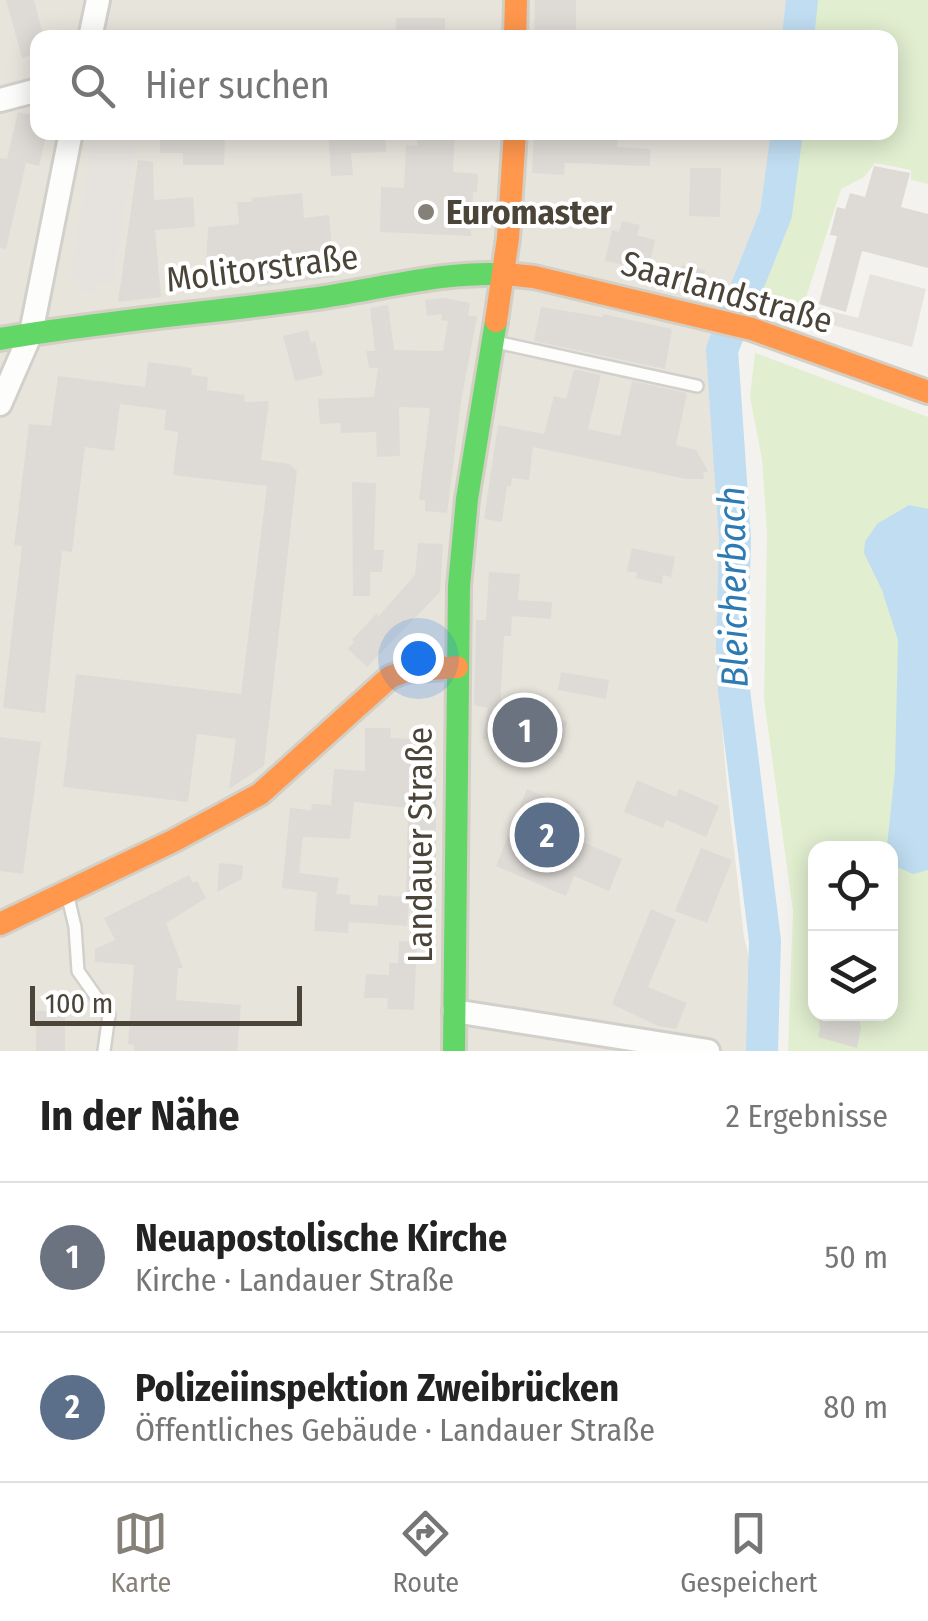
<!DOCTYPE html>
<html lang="de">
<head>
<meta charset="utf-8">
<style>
  :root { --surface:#fff; --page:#f6f6f6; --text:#222; --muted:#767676; --line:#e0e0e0; --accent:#868178 }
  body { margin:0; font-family:"Fira Sans Condensed",sans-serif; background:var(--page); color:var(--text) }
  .controls { position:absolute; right:30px; bottom:30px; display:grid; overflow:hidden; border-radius:20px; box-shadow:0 5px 25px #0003 }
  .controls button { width:90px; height:90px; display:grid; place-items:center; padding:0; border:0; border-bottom:2px solid var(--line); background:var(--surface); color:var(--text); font:50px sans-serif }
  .scale { position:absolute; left:30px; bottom:25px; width:272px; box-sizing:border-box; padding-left:10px; border:5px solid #4b4439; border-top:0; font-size:28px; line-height:35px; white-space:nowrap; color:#4b4439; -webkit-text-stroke:8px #fff; paint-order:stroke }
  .you { position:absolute; left:418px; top:658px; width:35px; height:35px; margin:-25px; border:8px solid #fff; border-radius:50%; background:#1a73e8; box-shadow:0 0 0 15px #1a73e833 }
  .badge { display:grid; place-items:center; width:65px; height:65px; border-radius:50%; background:var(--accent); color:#fff; font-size:32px; font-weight:700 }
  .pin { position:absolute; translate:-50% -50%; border:5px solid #fff; box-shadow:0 2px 10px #0006 }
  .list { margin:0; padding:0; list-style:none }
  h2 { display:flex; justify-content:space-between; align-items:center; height:130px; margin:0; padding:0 40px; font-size:42px }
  h2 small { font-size:32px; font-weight:400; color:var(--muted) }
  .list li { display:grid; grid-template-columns:65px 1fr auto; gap:30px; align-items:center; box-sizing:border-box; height:150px; padding:0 40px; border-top:2px solid var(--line) }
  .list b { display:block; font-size:38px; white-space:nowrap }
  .list p { margin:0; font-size:32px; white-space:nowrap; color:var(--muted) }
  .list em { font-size:32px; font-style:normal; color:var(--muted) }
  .icon { flex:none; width:55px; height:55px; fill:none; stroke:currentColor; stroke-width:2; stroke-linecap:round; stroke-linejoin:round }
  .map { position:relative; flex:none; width:928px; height:1051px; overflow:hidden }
  .search { position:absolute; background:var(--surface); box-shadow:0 5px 25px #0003; left:30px; right:30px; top:30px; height:110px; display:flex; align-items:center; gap:25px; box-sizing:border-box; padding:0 35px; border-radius:20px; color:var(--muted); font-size:38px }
  .sheet { height:430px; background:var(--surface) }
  nav { display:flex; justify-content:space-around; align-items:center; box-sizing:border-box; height:140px; border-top:2px solid var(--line); background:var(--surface); font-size:28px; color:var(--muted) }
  nav a { display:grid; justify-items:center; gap:5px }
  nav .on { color:var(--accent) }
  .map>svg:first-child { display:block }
  .residential { fill:#e7e4dc }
  .green { fill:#e1eecf; fill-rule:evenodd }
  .parking { fill:#e6e3df }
  .water { fill:#c0ddf1 }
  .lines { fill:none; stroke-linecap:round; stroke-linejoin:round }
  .river { stroke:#c0ddf1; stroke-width:32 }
  .building { fill:#dedbd6; fill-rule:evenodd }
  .lane-casing { stroke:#d2d0cb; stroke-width:16 }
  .street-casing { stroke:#d2d0cb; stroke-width:28 }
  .fast-casing { stroke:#d3cfc5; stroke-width:28 }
  .slow-casing { stroke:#d3cfc5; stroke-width:28 }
  .lane { stroke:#fdfdfc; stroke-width:11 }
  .street { stroke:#fdfdfc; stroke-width:22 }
  .fast { stroke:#63d668; stroke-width:22 }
  .slow { stroke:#ff974d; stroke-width:22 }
  .poi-dot { fill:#868178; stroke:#fff; stroke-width:4 }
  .labels { text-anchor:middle; stroke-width:8; stroke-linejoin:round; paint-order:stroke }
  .poi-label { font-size:35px; font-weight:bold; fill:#4b4439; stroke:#fff; text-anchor:start }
  .street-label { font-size:35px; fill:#4b4439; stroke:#fff }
  .water-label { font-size:38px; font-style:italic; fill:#2e7ab2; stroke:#fff }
</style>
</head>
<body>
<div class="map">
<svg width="928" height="1051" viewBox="0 0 928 1051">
  <rect width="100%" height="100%" fill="#f4f2ee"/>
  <path class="residential" d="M0 0H796L791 37 38 38V132L780 133 774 182 762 234 731 284 710 358 727 523 720 603 719 690 727 787 744 937 750 962 754 1028 750 1051H0Z"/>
  <g class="green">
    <path d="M796 0H928V184L911 180V170L875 163 864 177 841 189 800 316 730 303 762 234 774 182 780 133 890 132V38L791 37Z"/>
    <path d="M755 353 928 417V1051H788L793 911 764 699 767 534 762 459 750 397ZM816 848H890V1014H816Z"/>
  </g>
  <g class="parking">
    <path d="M92 141 135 148 113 284 98 282 96 295 78 292 80 279 70 277Z"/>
    <path d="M870 274 926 289 912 347 800 316 803 304 858 318Z"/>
  </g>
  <path class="water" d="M909 505 928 509V870L913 874 897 867 887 846 895 771 898 640 882 590 864 553 865 542 877 524Z"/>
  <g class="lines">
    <g class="river">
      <path d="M798 38 802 0"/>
      <path d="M762 1051 765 941 734 690 732 648 735 539 722 350 776 214 787 132"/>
    </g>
  </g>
  <g class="building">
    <path d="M6 0H34L44 38H38V53L22 58Z"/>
    <path d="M535 0H576V38H534Z"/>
    <path d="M396 18H445V34L396 38Z"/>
    <path d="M18 112 38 116V132H47L39 166 26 163 6 249 0 248V158L7 159Z"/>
    <path d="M328 132H385L386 152 351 153 353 175 331 176Z"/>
    <path d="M418 132H455L453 172 478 174 477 192H473L471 236 380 232 381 187 404 188 406 145 417 146Z"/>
    <path d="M534 132 618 136 617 147 650 149V166L565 163 564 175 532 173Z"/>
    <path d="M201 137H225L224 165H183V153H160V138Z"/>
    <path d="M138 160 153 162 154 200 193 197 195 227 155 230 161 297 118 302Z"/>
    <path d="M874 166 910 173 901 207 928 214V268L862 251 846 312 819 304 837 236 830 235 837 207 845 209 850 193 865 197Z"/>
    <path d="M690 168H721L720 217 689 216Z"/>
    <path d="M302 193 304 218 329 215 335 277 257 287V282L205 286 208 227 239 224 237 202H252V198Z"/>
    <path d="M622 221 640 225 637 235 655 240 648 270 605 261 612 230 619 232Z"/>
    <path d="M682 265 705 270 700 294 676 289Z"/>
    <path d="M444 298 470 303 468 315 477 317 461 401 447 513 425 511V500H419L430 408 399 407 400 456 377 457 376 432 341 433 340 423 320 424 318 399 374 397 378 368H369L366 351H375L370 308 388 305 394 350 443 351 448 321 441 320 442 314 427 316 425 300Z"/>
    <path d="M541 307 603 317V314L672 329 665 369 534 341Z"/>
    <path d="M308 330 311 343 315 341 323 375 295 381 283 336Z"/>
    <path d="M148 362 192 368 191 375 208 377 207 390 244 395 245 402 269 401 261 460 290 464 297 471 264 766 229 789 236 739 197 734 188 802 63 787 76 674 241 694 267 486 173 475 178 432 164 430 166 410 120 404 114 451 85 447 72 552 62 551 45 713 3 708 22 546 14 545 29 424 51 426 58 376 145 387Z"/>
    <path d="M574 369 601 375 588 429 620 436 632 381 687 393 676 445 696 450 708 471 703 473 704 479H686L533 447 529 480 512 478 511 486H507L502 522 484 519 498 425 544 434 554 396 566 399Z"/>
    <path d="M352 482 376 483 374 550H384L382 572H370V596H353Z"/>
    <path d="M418 543 443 544 440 592 367 667 348 649 354 642 352 640 378 612 377 618 415 575Z"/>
    <path d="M632 548 675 557 671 577 663 575 662 584 636 578 637 573 627 571Z"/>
    <path d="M489 572 520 574 518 600 552 602 551 619 512 616 511 636H504L500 710 474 705 476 620H486Z"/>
    <path d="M561 672 609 680 606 699 558 690Z"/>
    <path d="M488 708 567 721 562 753 483 739Z"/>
    <path d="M365 728H391L390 738 416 739 415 768H436V904H409L407 926 349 922 348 933 314 931 317 892 282 888 290 808 311 810 312 804 331 805 334 769 365 771ZM354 802 408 808 406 897 378 895 377 906 350 904V895L336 894 339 878 299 873 303 837 350 839Z"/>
    <path d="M0 737 41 742 23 874 0 871Z"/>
    <path d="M637 780 676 797 679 789 719 806 706 837 666 820 663 828 624 812Z"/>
    <path d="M527 789 580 811 569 836 622 859 609 891 574 876 566 896 496 866Z"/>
    <path d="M701 848 732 860 707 923 675 911Z"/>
    <path d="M219 863 243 865 242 879 217 892Z"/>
    <path d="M189 875 193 883 197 881 206 898 166 923 183 968H178L176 1000 241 1005 237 1051H134V1045L128 1044 134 965 95 962V949L115 940 104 918Z"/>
    <path d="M651 909 676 920 648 987 687 1003 676 1029 658 1026 612 1004Z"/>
    <path d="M399 941 417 942 414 1010 387 1009 388 998H364L366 974 389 975V963H398Z"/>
    <rect x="36" y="1011" width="29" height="40"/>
    <path d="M817 1014H858L861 1028 857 1048 818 1037 820 1027Z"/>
  </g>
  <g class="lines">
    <g class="lane-casing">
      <g id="lane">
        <path d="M496 342 697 386"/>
        <path d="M67 893 75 927 78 971 109 1015 104 1051"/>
      </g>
    </g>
    <g class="street-casing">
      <g id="street">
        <path d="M90 38 98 0"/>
        <path d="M0 100 38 90"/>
        <path d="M0 404 31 333 71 132"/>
        <path d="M454 1011 708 1051"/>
      </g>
    </g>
    <g class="fast-casing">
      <g id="fast">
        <path d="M0 339C103 321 207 313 310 299 378 290 446 269 515 275"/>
        <path d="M454 1051 459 586 467 499 496 321"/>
      </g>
    </g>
    <g class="slow-casing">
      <g id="slow">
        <path d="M515 38 516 0"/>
        <path d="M515 275 534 277 752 329 928 392"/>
        <path d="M496 321 508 238 515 132"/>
        <path d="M0 924 173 841 260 794 390 677 406 671 457 667"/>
      </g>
    </g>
    <use href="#lane" class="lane"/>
    <use href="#street" class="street"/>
    <use href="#fast" class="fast"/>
    <use href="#slow" class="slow"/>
  </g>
  <circle class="poi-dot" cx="426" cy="212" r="10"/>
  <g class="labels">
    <g class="poi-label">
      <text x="446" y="224">Euromaster</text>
    </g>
    <g class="street-label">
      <text transform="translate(262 268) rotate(-7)" y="12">Molitorstraße</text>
      <text transform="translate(727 292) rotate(16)" y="12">Saarlandstraße</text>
      <text transform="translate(420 845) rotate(-90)" y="12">Landauer Straße</text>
    </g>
    <g class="water-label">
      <text transform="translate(733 587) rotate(-91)" y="13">Bleicherbach</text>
    </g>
  </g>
</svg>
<div class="controls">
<button><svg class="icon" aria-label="locate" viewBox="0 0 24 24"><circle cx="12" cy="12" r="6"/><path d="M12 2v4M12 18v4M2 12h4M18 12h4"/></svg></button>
<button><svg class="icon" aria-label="layers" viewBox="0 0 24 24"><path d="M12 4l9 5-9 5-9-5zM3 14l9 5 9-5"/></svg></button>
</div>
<div class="scale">100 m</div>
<div class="you"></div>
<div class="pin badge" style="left:525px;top:730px;background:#6b7280">1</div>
<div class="pin badge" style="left:547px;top:835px;background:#5c6f8a">2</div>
<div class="search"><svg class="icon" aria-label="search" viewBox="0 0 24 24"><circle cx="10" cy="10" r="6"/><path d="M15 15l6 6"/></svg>Hier suchen</div>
</div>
<section class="sheet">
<h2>In der Nähe<small>2 Ergebnisse</small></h2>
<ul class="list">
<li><span class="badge" style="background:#6b7280">1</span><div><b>Neuapostolische Kirche</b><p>Kirche · Landauer Straße</p></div><em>50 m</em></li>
<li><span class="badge" style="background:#5c6f8a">2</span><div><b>Polizeiinspektion Zweibrücken</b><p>Öffentliches Gebäude · Landauer Straße</p></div><em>80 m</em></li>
</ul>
</section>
<nav>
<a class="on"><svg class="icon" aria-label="map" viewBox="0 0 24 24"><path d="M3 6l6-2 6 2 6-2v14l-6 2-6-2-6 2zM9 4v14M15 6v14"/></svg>Karte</a>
<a><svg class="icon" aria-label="directions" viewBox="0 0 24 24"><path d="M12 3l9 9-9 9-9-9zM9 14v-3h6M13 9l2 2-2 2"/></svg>Route</a>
<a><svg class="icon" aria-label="saved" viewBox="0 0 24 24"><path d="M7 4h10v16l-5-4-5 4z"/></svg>Gespeichert</a>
</nav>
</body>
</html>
